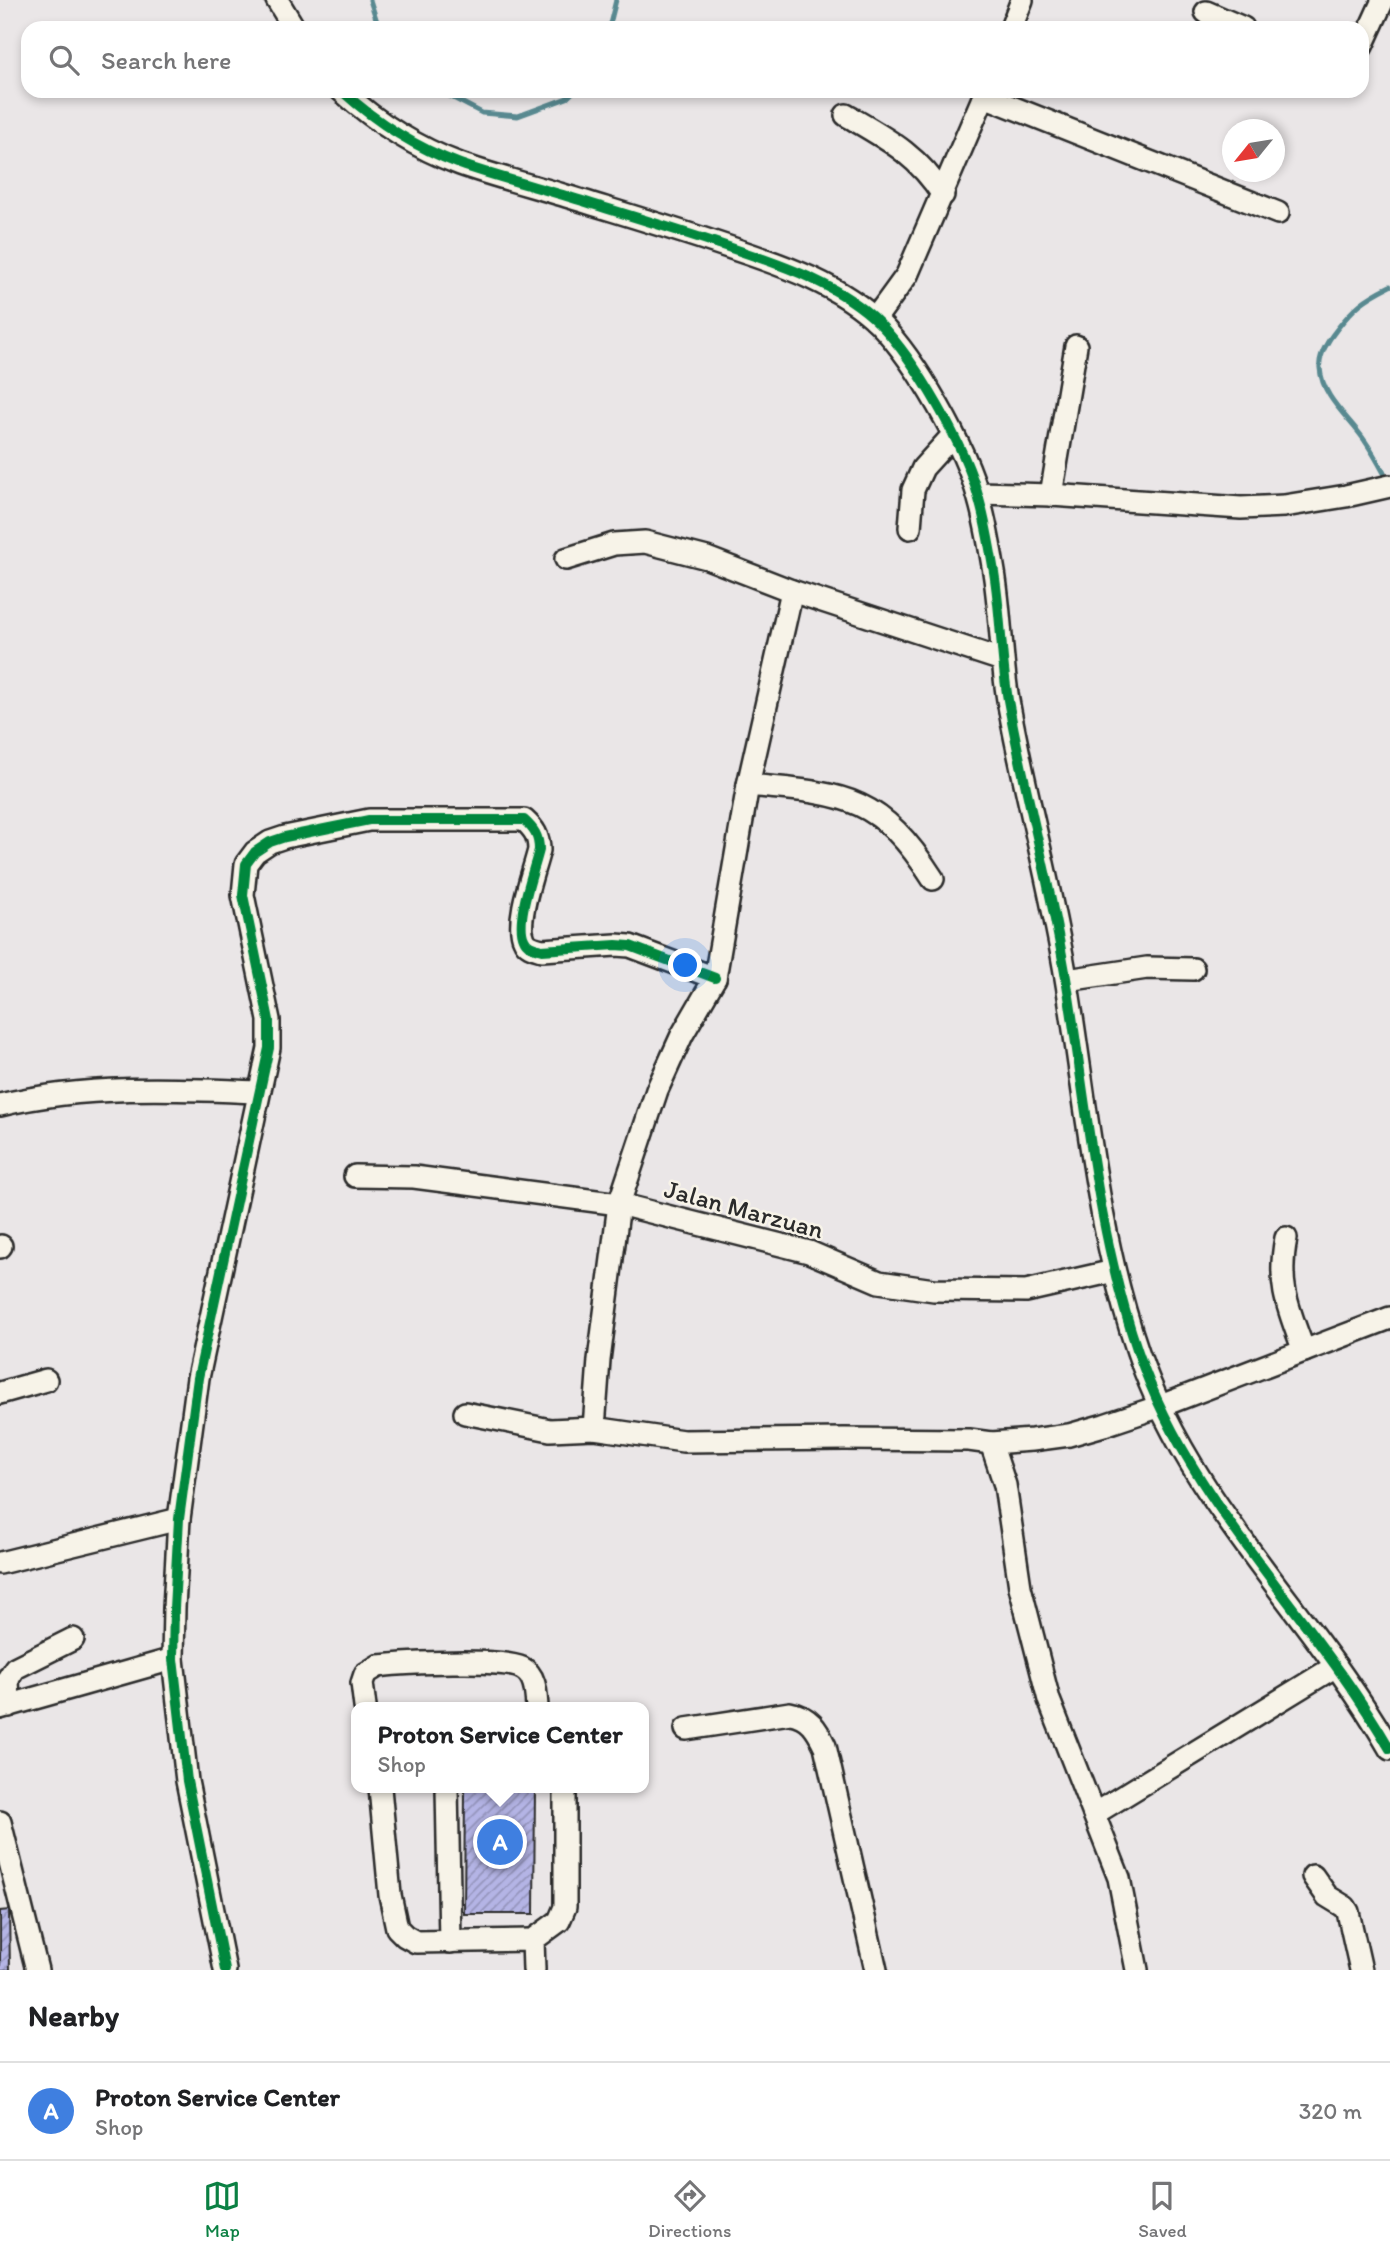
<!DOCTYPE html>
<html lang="en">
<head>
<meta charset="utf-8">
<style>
  :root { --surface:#fff; --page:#f6f6f6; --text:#202124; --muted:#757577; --line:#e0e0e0; --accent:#0b8043 }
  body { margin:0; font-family:Itim,sans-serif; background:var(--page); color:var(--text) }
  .compass { position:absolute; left:1222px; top:119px; width:63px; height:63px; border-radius:50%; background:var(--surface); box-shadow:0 4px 10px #0003; rotate:240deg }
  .you { position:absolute; left:686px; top:966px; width:24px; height:24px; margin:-18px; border:5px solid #fff; border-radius:50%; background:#1a73e8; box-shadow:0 0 0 10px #1a73e833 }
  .badge { display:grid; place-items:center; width:46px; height:46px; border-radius:50%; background:var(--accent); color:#fff; font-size:23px; font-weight:700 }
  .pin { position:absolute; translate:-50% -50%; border:4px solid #fff; box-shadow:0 2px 7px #0006 }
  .popup { position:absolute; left:351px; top:1702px; width:298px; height:91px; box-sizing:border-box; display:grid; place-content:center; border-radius:14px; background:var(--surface); filter:drop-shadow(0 2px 5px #0005); font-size:23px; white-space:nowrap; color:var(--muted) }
  .popup b { font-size:26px; color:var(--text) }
  .popup::after { content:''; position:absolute; left:50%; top:100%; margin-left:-14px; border:14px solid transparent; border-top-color:var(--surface) }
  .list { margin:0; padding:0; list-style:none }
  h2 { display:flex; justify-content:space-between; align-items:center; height:91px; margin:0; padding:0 28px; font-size:30px }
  h2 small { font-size:23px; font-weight:400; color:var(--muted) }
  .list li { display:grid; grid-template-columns:46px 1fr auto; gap:21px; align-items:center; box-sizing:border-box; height:98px; padding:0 28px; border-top:2px solid var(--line) }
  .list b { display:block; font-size:26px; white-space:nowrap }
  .list p { margin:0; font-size:23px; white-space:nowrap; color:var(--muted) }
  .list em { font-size:23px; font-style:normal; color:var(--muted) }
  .icon { flex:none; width:38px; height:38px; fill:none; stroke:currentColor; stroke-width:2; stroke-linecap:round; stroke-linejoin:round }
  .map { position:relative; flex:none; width:1390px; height:1970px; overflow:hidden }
  .search { position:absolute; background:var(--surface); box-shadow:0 4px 10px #0003; left:21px; right:21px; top:21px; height:77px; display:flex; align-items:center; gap:18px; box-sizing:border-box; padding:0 24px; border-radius:21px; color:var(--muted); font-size:26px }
  .sheet { height:189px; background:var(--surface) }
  nav { display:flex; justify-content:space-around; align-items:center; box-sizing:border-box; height:98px; border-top:2px solid var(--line); background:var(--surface); font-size:19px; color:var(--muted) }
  nav a { display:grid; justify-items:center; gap:4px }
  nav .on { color:var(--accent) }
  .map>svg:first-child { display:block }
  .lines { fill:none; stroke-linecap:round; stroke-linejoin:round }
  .stream { stroke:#598990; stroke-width:5 }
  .building { fill:url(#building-hatch); stroke:#2b2b2b; stroke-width:2 }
  .minor-casing { stroke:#2b2b2b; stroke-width:26 }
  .minor { stroke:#f7f3e8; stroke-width:21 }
  .cycleway-casing { stroke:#f7f3e8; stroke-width:15 }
  .cycleway { stroke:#00873e; stroke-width:10 }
  .labels { text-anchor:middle; stroke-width:5; stroke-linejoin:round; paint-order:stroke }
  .street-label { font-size:26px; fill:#2b2b2b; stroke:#f7f3e8 }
</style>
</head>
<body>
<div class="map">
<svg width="1390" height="1970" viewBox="0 0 1390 1970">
  <defs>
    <pattern id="building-hatch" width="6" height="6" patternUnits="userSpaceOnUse" patternTransform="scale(1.75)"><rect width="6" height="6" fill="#b4b4e5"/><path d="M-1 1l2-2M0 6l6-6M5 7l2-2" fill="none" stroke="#9393ba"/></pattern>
  </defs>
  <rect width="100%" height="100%" fill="#eae6e7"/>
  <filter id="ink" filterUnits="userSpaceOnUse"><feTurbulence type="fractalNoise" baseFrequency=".0143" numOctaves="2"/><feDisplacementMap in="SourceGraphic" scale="14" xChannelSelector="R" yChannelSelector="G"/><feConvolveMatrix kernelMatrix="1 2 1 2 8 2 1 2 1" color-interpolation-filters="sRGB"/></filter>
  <g filter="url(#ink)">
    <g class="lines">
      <g class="stream">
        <path d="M370 0 379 28"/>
        <path d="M609 28 616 0"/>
        <path d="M440 91 482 113 518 116 567 98 574 91"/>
        <path d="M1384 473C1378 462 1372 451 1365 441 1350 418 1322 398 1320 368 1318 356 1329 339 1337 329 1354 307 1364 299 1390 286"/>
      </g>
    </g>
    <g class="building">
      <path d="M465 1788H535L534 1914H464Z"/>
      <path d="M9 1910 10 1970H0V1911Z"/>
    </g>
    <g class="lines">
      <g class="minor-casing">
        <g id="minor">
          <path d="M277 0 294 28"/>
          <path d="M1206 12 1243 28"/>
          <path d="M1011 28 1022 0"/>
          <path d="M1362 46 1383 0"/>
          <path d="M342 91C376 122 417 148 460 164 494 176 529 185 563 195 621 213 679 230 737 250 785 266 842 286 879 323 917 362 965 446 979 499 986 523 990 548 994 572 1001 615 1001 658 1008 700 1025 795 1052 889 1067 984 1087 1107 1097 1233 1138 1352 1189 1503 1312 1613 1390 1749"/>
          <path d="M984 96 1278 213"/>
          <path d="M846 115C887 139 917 154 943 195"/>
          <path d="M875 319 907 275 986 91"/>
          <path d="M978 493 1051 495 1241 508 1284 506 1346 496 1390 486"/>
          <path d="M1051 495 1076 346"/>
          <path d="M910 528 913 490 923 468 953 435"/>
          <path d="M566 559 614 544 645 542 707 558 792 591 1002 660"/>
          <path d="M748 785C843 794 878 793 933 879"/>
          <path d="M1067 980 1147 968 1193 969"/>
          <path d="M0 1105C85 1085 172 1088 259 1092"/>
          <path d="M355 1176 414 1177 619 1204 809 1252 879 1282 934 1290 1026 1291 1114 1271"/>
          <path d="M1286 1238C1277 1285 1288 1308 1304 1351"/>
          <path d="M0 1247 1 1246"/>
          <path d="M0 1393 46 1380"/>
          <path d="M465 1413 550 1430 594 1428 683 1441 844 1439 969 1440 991 1443 1032 1440 1069 1435 1104 1425 1158 1407 1390 1318"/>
          <path d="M594 1428 599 1360 619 1204 657 1090 682 1035 715 978 748 785 792 591"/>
          <path d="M991 1443 1005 1485 1020 1587 1049 1700 1119 1878 1137 1970"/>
          <path d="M0 1563 179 1519"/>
          <path d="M9 1706 8 1679 15 1668 73 1639"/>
          <path d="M365 1707 362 1683 365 1674 378 1666C405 1663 502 1658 522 1668 536 1675 536 1694 537 1707"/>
          <path d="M0 1708 173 1659"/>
          <path d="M686 1729 790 1713C809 1716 817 1729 825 1746L876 1970"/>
          <path d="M380 1788 390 1895 397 1928 405 1936 416 1942 533 1940 534 1970"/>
          <path d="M447 1788 450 1942"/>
          <path d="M1094 1814 1336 1666"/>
          <path d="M0 1822 37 1970"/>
          <path d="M1313 1876 1327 1896 1345 1907 1348 1912 1361 1970"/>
          <path d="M533 1940 559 1921 565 1907V1788"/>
          <path d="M225 1970 187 1781 173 1659 174 1608 179 1519 198 1378 269 1048V1020L243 895 246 864 255 852 270 842 285 837 369 820H524C534 829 539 836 539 850 534 871 515 920 524 939 527 947 535 948 542 950L616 945 630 946 715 978"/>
        </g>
      </g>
      <use href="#minor" class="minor"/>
      <g class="cycleway-casing">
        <g id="cycleway">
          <path d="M342 91C376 122 417 148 460 164 494 176 529 185 563 195 621 213 679 230 737 250 785 266 842 286 879 323 917 362 965 446 979 499 986 523 990 548 994 572 1001 615 1001 658 1008 700 1025 795 1052 889 1067 984 1087 1107 1097 1233 1138 1352 1189 1503 1312 1613 1390 1749"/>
          <path d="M225 1970 187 1781 173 1659 174 1608 179 1519 198 1378 269 1048V1020L243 895 246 864 255 852 270 842 285 837 369 820H524C534 829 539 836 539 850 534 871 515 920 524 939 527 947 535 948 542 950L616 945 630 946 715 978"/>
        </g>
      </g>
      <use href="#cycleway" class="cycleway"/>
    </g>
  </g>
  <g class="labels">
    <g class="street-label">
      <text transform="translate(744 1209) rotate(15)" y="9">Jalan Marzuan</text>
    </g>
  </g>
</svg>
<svg class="compass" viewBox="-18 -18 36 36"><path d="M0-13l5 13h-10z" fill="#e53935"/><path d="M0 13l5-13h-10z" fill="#757577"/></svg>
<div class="you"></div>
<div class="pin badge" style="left:500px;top:1842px;background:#3f7fe0">A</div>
<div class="popup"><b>Proton Service Center</b>Shop</div>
<div class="search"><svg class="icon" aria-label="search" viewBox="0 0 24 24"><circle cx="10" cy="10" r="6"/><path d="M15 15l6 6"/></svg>Search here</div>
</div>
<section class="sheet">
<h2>Nearby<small></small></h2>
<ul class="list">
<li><span class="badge" style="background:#3f7fe0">A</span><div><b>Proton Service Center</b><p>Shop</p></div><em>320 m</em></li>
</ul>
</section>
<nav>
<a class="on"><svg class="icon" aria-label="map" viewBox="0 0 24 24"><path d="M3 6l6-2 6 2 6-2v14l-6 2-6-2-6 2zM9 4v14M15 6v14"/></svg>Map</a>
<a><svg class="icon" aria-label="directions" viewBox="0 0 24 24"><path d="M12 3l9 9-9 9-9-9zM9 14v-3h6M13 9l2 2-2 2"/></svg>Directions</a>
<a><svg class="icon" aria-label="saved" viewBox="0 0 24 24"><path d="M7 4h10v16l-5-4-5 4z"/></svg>Saved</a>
</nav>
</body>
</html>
